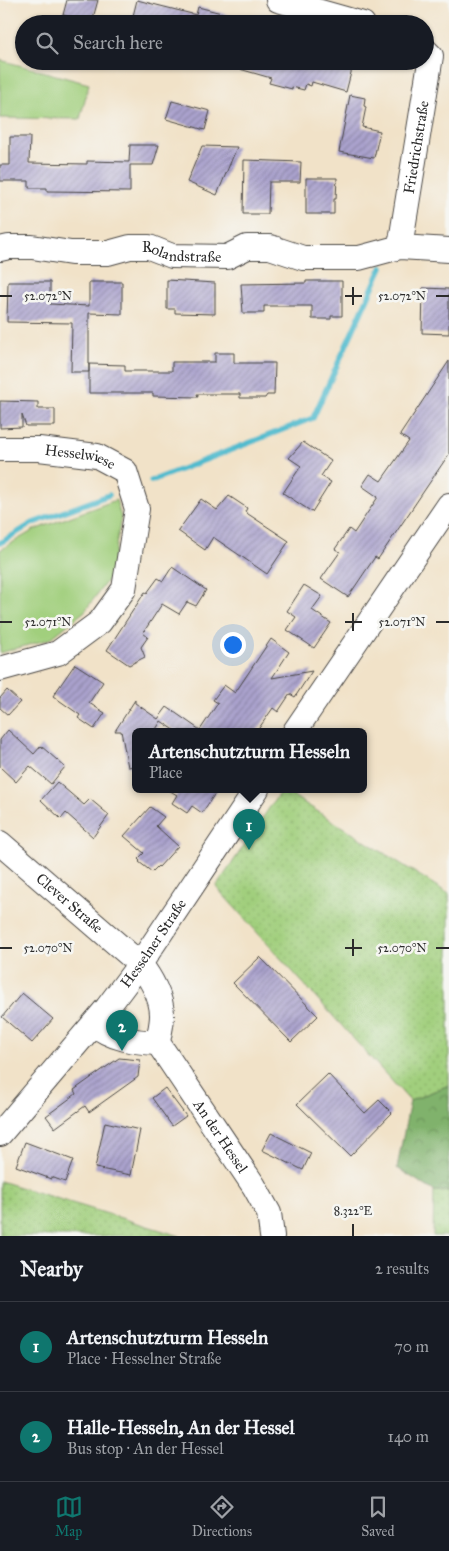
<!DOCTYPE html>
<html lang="en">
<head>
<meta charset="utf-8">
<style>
  :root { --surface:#171b24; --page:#20242c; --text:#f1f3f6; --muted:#9ea1a6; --line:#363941; --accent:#0f766e }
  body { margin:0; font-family:"IM FELL Great Primer",serif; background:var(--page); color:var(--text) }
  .you { position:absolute; left:232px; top:644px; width:18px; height:18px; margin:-12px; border:4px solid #fff; border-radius:50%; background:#1a73e8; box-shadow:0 0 0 8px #1a73e833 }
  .badge { display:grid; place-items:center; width:32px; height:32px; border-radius:50%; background:var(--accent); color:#fff; font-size:16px; font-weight:700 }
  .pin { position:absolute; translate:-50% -41px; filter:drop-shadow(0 1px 2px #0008) }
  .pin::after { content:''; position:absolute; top:26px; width:18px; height:15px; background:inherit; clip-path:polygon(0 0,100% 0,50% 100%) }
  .popup { position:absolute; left:132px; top:728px; width:235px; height:65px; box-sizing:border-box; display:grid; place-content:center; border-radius:8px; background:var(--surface); filter:drop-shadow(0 1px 4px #0005); font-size:16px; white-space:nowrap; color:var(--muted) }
  .popup b { font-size:19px; color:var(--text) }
  .popup::after { content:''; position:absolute; left:50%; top:100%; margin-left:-10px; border:10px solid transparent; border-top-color:var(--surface) }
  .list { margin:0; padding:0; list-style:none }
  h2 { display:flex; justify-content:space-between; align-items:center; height:65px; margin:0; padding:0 20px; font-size:21px }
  h2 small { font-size:16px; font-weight:400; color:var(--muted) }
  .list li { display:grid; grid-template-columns:32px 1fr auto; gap:15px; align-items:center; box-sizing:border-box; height:90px; padding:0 20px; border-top:1px solid var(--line) }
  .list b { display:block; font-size:19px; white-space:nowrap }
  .list p { margin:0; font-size:16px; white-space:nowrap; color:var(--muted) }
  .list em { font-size:16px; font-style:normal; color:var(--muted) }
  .icon { flex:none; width:28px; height:28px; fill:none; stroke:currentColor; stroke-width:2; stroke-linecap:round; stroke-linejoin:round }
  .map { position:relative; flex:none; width:449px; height:1236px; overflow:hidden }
  .search { position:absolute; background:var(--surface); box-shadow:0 1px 4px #0004; left:15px; right:15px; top:15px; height:55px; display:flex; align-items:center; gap:12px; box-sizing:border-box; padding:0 18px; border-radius:28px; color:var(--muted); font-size:19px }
  .sheet { height:245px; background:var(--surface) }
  nav { display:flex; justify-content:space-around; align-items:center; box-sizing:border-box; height:70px; border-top:1px solid var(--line); background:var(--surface); font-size:14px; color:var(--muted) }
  nav a { display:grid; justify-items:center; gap:2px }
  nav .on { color:var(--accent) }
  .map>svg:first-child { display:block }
  .grass { fill:url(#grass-dots); stroke:#667d54 }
  .forest { fill:url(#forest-crowns); stroke:#566e4c }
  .green { fill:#a1cf7d; stroke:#667d54 }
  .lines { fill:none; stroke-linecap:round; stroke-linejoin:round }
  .stream { stroke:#51bbce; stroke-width:5.5 }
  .building { fill:url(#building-hatch) }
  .minor-casing { stroke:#494643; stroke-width:26 }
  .minor { stroke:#fff; stroke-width:24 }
  .ticks { fill:none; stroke:#2b2b2b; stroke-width:2 }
  .labels { text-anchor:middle; stroke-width:5; stroke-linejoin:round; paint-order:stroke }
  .street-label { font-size:15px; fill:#2b2b2b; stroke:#f6f6f2 }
  .ticks-label { font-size:12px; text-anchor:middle; fill:#2b2b2b; stroke:#f6f6f2; stroke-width:5; stroke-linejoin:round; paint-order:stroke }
</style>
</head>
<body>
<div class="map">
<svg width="449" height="1236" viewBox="0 0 449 1236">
  <defs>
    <pattern id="grass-dots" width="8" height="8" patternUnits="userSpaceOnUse" patternTransform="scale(1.25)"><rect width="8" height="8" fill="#a1cf7d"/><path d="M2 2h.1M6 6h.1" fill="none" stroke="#8bb26c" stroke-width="1.8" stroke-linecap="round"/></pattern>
    <pattern id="forest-crowns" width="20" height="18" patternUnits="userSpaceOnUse" patternTransform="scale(1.25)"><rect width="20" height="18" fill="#80b26c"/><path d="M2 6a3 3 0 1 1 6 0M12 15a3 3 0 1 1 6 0" fill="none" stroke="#699159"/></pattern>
    <pattern id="building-hatch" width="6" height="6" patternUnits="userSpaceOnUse" patternTransform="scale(1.25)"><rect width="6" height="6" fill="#aaa2cd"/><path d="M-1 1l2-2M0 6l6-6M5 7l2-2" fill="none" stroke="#8b84a7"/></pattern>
  </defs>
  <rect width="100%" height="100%" fill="#f6f6f2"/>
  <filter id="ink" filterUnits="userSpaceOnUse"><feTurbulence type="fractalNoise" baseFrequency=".02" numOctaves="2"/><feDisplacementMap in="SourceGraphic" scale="10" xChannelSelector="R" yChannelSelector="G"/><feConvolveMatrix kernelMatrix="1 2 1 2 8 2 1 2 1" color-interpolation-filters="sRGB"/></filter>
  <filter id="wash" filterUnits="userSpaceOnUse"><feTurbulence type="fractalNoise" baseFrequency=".0096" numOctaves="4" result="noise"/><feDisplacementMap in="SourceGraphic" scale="20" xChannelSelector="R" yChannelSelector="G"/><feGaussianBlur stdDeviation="1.12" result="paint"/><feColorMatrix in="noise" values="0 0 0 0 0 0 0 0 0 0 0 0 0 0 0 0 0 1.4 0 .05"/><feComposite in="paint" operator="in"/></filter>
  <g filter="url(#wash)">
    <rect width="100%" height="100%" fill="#f1e2c8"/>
    <g class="grass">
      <path d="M282 789 449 894V1085L410 1101 216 887Z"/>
      <path d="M0 1181 180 1236H0Z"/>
      <path d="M434 1191H449V1236H433Z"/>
    </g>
    <path class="forest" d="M449 1085V1191H434L397 1168 410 1101Z"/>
    <g class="green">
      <path d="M0 60 89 84 80 119 0 118Z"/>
      <path d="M116 500 121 517 111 575 85 611 50 639 0 653V550L34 530Z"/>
    </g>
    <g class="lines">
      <g class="stream">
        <path d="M151 481 313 418 382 267"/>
        <path d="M0 543 33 523 109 495"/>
      </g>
    </g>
    <g id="blocks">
      <g class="building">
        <path d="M67 0H98L92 22 63 15Z"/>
        <path d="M137 0 196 15 198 7 241 18V24H131Z"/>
        <path d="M229 61H354L346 92 312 82 311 86 306 84 304 90 292 87V89L269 83 271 78 229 66Z"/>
        <path d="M350 95 365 98 364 106 366 107 362 127 380 131 374 158 339 152Z"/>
        <path d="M172 101 210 111 205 130 166 119Z"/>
        <path d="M10 137H30L29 163 87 164V161L129 162 130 145H159L153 165H130V192L47 191V188H29V181H0V165H10Z"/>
        <path d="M202 146 237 147 217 195 187 182Z"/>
        <path d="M244 160 301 162 300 182H269L268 214H243Z"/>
        <path d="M306 178H337L336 199H334V214H306Z"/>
        <path d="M167 280 215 283V314L175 313V309H167Z"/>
        <path d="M306 281H342V316H331V319H312V306H264V313H243L241 284 306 283Z"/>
        <path d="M8 282H50V304L89 306V282H122V314L89 313V372H71L72 323 7 322Z"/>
        <path d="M423 288 449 289V334L422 333Z"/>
        <path d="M215 353H234V363H275L274 395H267L265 398H240V394H197L198 397 153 396V393H89V364L125 365V371H172V362H215Z"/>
        <path d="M449 361V454L378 559 375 557 348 597 321 579 340 552 335 549 349 529 354 533 378 497 362 486 370 474 381 481 409 441 400 435Z"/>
        <path d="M0 401 38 402V409H55V426H26L22 415V427L0 428Z"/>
        <path d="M303 442 331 461 321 476 331 482 312 512 283 493 301 466 289 458Z"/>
        <path d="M229 496 247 508 245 512 289 541 267 574 213 537 205 550 178 531 201 499 217 510Z"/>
        <path d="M172 567 206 590 196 606 187 602 179 614 162 604 143 633 148 637 141 647 145 657 129 665 107 650 145 592 147 593 158 578 163 581Z"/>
        <path d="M304 585 322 596 312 610 331 623 314 648 287 630 296 617 287 611Z"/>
        <path d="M271 639 289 652 272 678 312 671 295 697 290 694 278 712 273 708 257 731H176L161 721 155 731H135V766L128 767 121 731H115L135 700V703L158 719 167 707 200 730 218 703 213 700 224 685 235 693Z"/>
        <path d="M75 664 103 682 89 703 105 713 94 729 78 718 80 715 53 696Z"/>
        <path d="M7 690 20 702 8 715 0 708V698Z"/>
        <path d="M8 730 34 754 41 746 65 767 51 784 30 766 16 782 0 767V740Z"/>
        <path d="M57 782 84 805 90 799 109 815 93 837 66 813 61 819 41 800Z"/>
        <path d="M167 789H218L202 813 192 806 187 813 172 803 177 795Z"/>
        <path d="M150 807 164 817 156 826 178 846 159 867 158 866 152 872 139 862 140 861 138 859 144 853 124 836Z"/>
        <path d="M260 957 318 1016 291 1042 233 983Z"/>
        <path d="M22 993 53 1019 32 1043 2 1017Z"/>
        <path d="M119 1058 140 1060 138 1077 89 1112 85 1106 55 1128 46 1116 76 1094 74 1090Z"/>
        <path d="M328 1074 365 1113 379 1100 392 1113 350 1156 297 1104Z"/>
        <path d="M165 1088 186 1116 172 1126 152 1098Z"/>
        <path d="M105 1122 140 1130 131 1175 95 1168Z"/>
        <path d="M271 1133 311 1153 303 1170 262 1150Z"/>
        <path d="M25 1142 73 1160 65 1182 51 1177V1179L16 1166Z"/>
      </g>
    </g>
  </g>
  <g filter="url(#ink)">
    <use href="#blocks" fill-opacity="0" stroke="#494643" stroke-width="1"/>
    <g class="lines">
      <g class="minor-casing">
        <g id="minor">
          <path d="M278 0 363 24"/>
          <path id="s1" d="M400 247 431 56 425 50"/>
          <path id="s2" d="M0 249 9 247H32L71 253H108L130 247H149L172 256 227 257 247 247H270L303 258H359L400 247 449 250"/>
          <path id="s3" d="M0 449H39L97 456 125 471 137 509 124 589 100 622 58 653 0 669"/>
          <path d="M295 731 449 505"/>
          <path id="s4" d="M0 843 140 964C151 978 162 998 162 1015 162 1025 159 1034 158 1043L254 1186 269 1213 272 1236"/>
          <path d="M94 1024C111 1039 136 1042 158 1043"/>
          <path id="s5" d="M0 1134 107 1008 140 964 257 789"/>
        </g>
      </g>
      <use href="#minor" class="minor"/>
    </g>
  </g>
  <path class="ticks" d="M353 287V305M0 296H12M345 296H362M436 296H449M353 613V631M0 622H12M345 622H362M436 622H449M353 939V956M0 948H12M345 948H362M436 948H449M353 1224V1236"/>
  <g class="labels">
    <g class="street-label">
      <text dy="5" stroke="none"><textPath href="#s1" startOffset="101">Friedrichstraße</textPath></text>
      <text dy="5" stroke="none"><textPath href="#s2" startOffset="184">Rolandstraße</textPath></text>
      <text dy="5" stroke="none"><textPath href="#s3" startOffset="81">Hesselwiese</textPath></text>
      <text dy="5" stroke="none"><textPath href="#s4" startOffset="92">Clever Straße</textPath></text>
      <text dy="5" stroke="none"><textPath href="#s5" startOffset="245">Hesselner Straße</textPath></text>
      <text dy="5" stroke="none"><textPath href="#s4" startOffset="382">An der Hessel</textPath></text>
    </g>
  </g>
  <g class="ticks-label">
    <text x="48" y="300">52.072°N</text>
    <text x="402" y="300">52.072°N</text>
    <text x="48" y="626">52.071°N</text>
    <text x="402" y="626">52.071°N</text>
    <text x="48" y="952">52.070°N</text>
    <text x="402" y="952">52.070°N</text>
    <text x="353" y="1215">8.322°E</text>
  </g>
</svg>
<div class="you"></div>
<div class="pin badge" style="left:249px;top:850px">1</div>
<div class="popup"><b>Artenschutzturm Hesseln</b>Place</div>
<div class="pin badge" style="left:122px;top:1051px">2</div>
<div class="search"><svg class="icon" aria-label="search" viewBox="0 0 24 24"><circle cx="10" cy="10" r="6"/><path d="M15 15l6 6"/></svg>Search here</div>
</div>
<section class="sheet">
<h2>Nearby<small>2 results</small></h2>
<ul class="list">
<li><span class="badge">1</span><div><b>Artenschutzturm Hesseln</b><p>Place · Hesselner Straße</p></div><em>70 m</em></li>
<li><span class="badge">2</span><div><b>Halle-Hesseln, An der Hessel</b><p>Bus stop · An der Hessel</p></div><em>140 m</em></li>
</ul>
</section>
<nav>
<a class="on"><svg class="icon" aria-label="map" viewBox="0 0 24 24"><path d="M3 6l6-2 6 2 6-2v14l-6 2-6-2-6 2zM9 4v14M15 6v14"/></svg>Map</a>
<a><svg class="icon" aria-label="directions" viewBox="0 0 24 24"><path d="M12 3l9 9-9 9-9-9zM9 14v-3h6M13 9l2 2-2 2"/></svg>Directions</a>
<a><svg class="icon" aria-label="saved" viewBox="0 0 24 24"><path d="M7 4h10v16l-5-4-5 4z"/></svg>Saved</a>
</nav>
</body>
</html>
